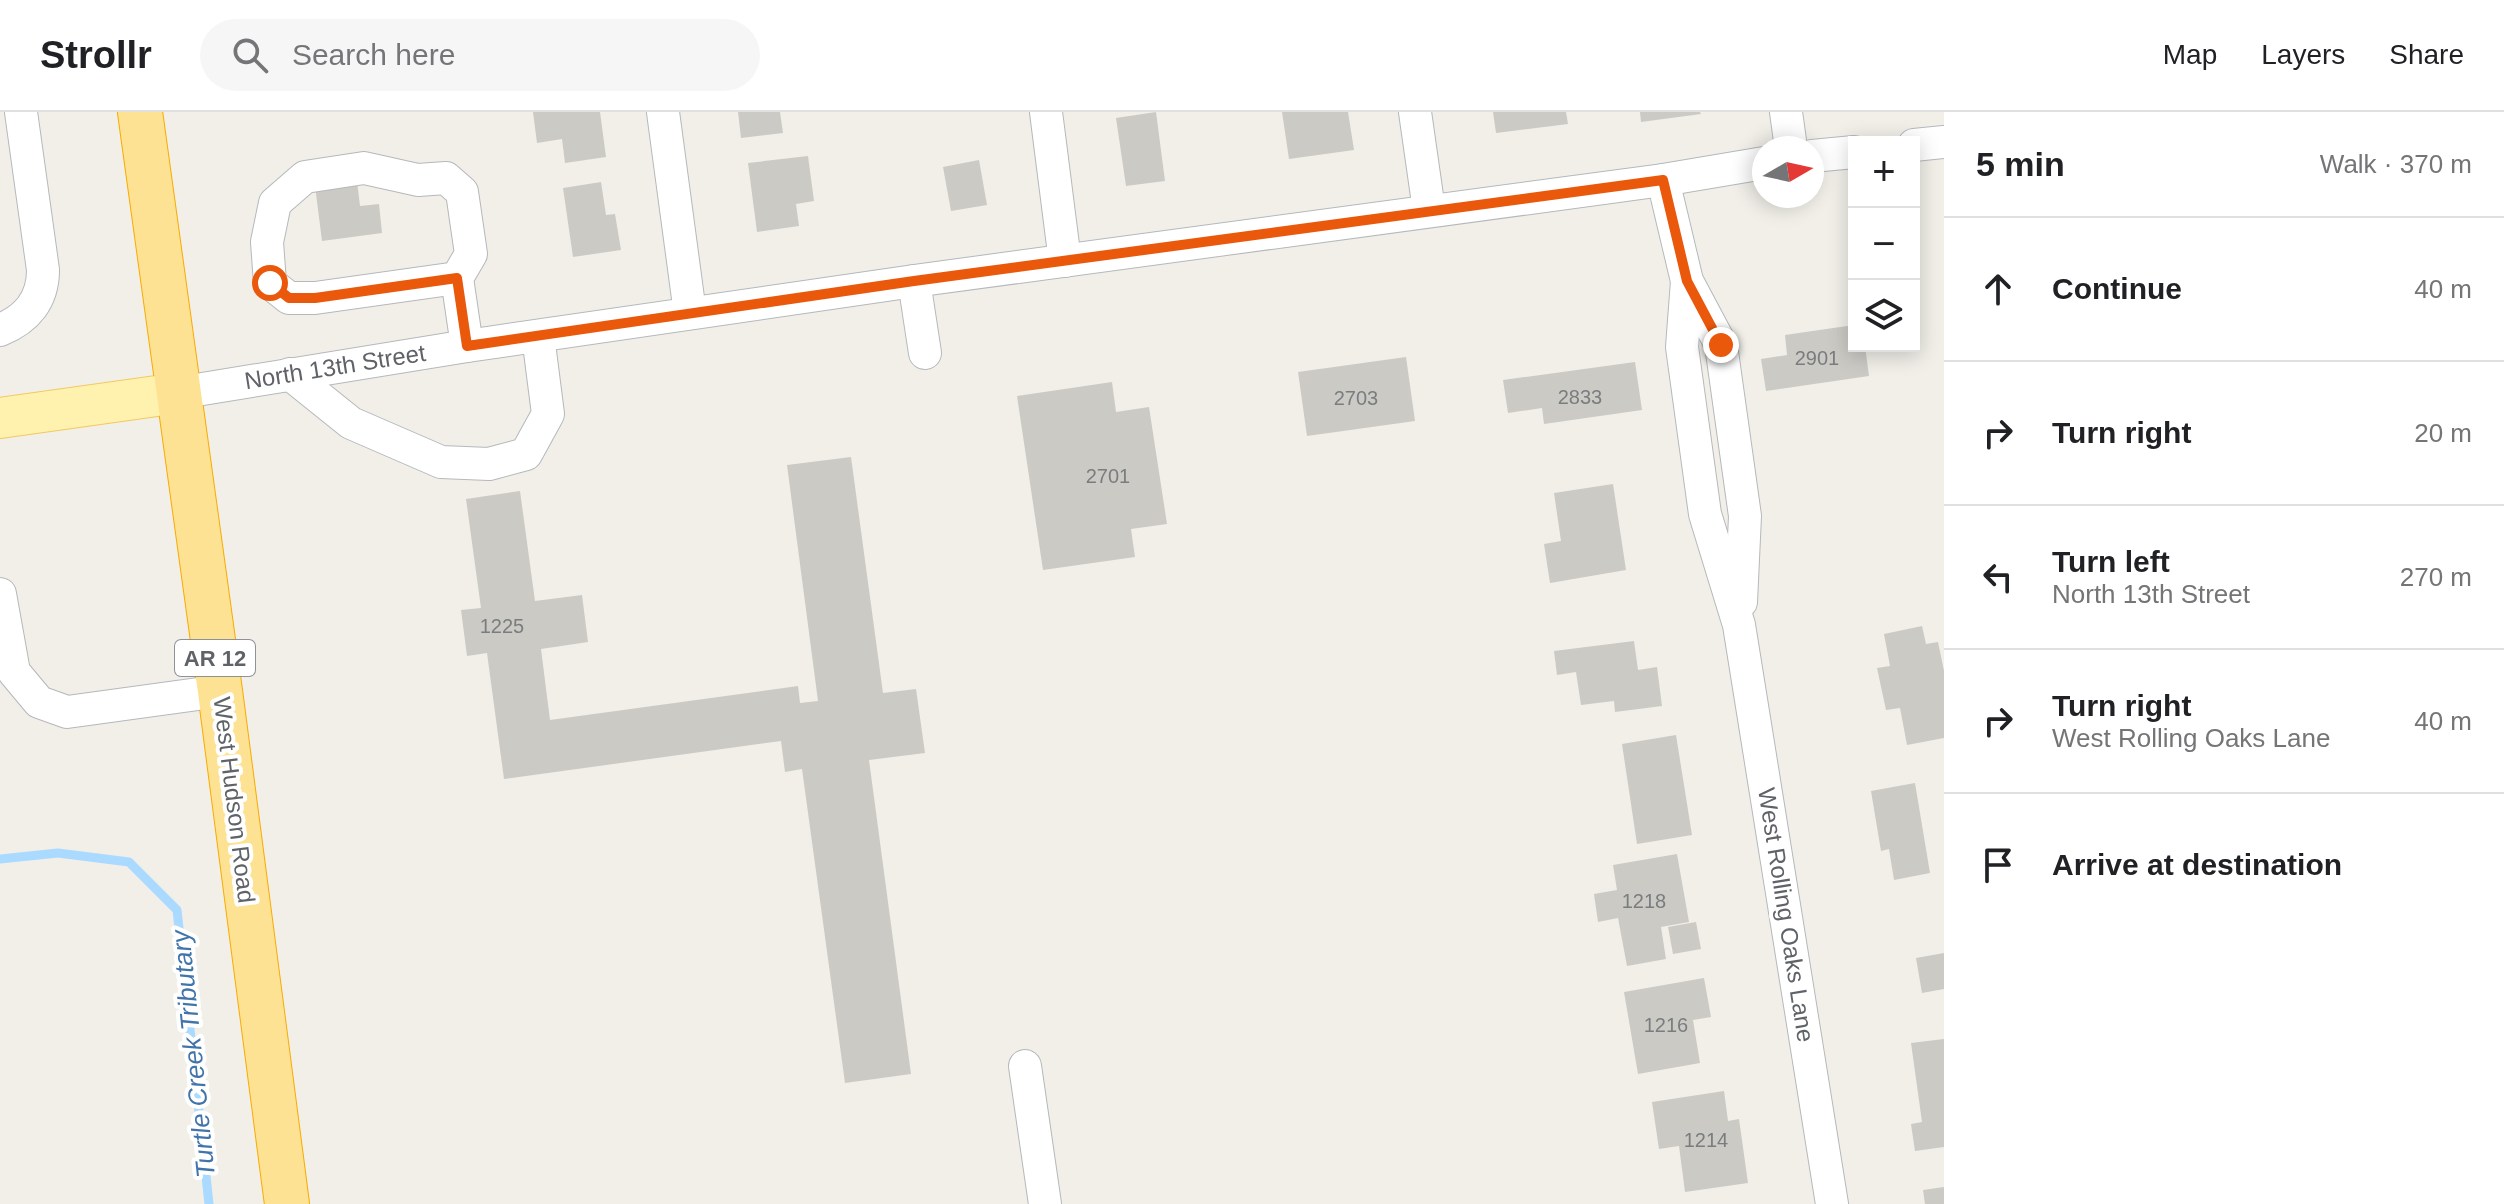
<!DOCTYPE html>
<html lang="en">
<head>
<meta charset="utf-8">
<style>
  :root { --surface:#fff; --page:#f6f6f6; --text:#202124; --muted:#757577; --line:#e0e0e0 }
  body { margin:0; font-family:Arial,sans-serif; background:var(--page); color:var(--text) }
  .controls { position:absolute; right:24px; top:24px; display:grid; overflow:hidden; border-radius:0px; box-shadow:0 4px 20px #0003 }
  .controls button { width:72px; height:72px; display:grid; place-items:center; padding:0; border:0; border-bottom:2px solid var(--line); background:var(--surface); color:var(--text); font:40px sans-serif }
  .compass { position:absolute; left:1752px; top:24px; width:72px; height:72px; border-radius:50%; background:var(--surface); box-shadow:0 4px 20px #0003; rotate:81deg }
  .stop { position:absolute; width:24px; height:24px; margin:-18px; border:6px solid #ea580c; border-radius:50%; background:#fff }
  .stop.end { background:#ea580c; border-color:#fff; box-shadow:0 2px 8px #0008 }
  .list { margin:0; padding:0; list-style:none }
  h2 { display:flex; justify-content:space-between; align-items:center; height:104px; margin:0; padding:0 32px; font-size:34px }
  h2 small { font-size:26px; font-weight:400; color:var(--muted) }
  .list li { display:grid; grid-template-columns:52px 1fr auto; gap:24px; align-items:center; box-sizing:border-box; height:144px; padding:0 32px; border-top:2px solid var(--line) }
  .list b { display:block; font-size:30px; white-space:nowrap }
  .list p { margin:0; font-size:26px; white-space:nowrap; color:var(--muted) }
  .list em { font-size:26px; font-style:normal; color:var(--muted) }
  .icon { flex:none; width:44px; height:44px; fill:none; stroke:currentColor; stroke-width:2; stroke-linecap:round; stroke-linejoin:round }
  .map { position:relative; flex:none; width:1944px; height:1092px; overflow:hidden }
  header { display:flex; align-items:center; gap:48px; box-sizing:border-box; height:112px; padding:0 40px; background:var(--surface); border-bottom:2px solid var(--line) }
  header strong { font-size:38px }
  nav { display:flex; gap:44px; margin-inline-start:auto; font-size:28px }
  .search { width:560px; height:72px; background:var(--page); display:flex; align-items:center; gap:20px; box-sizing:border-box; padding:0 28px; border-radius:44px; color:var(--muted); font-size:30px }
  main { display:flex }
  aside { flex:1; background:var(--surface) }
  .map>svg:first-child { display:block }
  .lines { fill:none; stroke-linecap:round; stroke-linejoin:round }
  .stream { stroke:#aadaff; stroke-width:9 }
  .building { fill:#cccac5 }
  .minor-casing { stroke:#b5b8bc; stroke-width:34 }
  .major-casing { stroke:#f2c960; stroke-width:42 }
  .highway-casing { stroke:#f9ab00; stroke-width:46 }
  .minor { stroke:#fff; stroke-width:32 }
  .major { stroke:#fff2af; stroke-width:40 }
  .highway { stroke:#fde293; stroke-width:44 }
  .route { stroke:#ea580c; stroke-width:10 }
  .labels { text-anchor:middle; stroke-width:8; stroke-linejoin:round; paint-order:stroke }
  .number-label { font-size:20px; fill:#7a7d7f }
  .shield { fill:#fff; stroke:#8f9295; stroke-width:2 }
  .shield-label { font-size:22px; font-weight:bold; fill:#5f6368 }
  .street-label { font-size:24px; fill:#5f6368; stroke:#fff }
  .water-label { font-size:26px; font-style:italic; fill:#4174aa; stroke:#fff }
</style>
</head>
<body>
<header>
<strong>Strollr</strong>
<div class="search"><svg class="icon" aria-label="search" viewBox="0 0 24 24"><circle cx="10" cy="10" r="6"/><path d="M15 15l6 6"/></svg>Search here</div>
<nav><a>Map</a><a>Layers</a><a>Share</a></nav>
</header>
<main>
<div class="map">
<svg width="1944" height="1092" viewBox="0 0 1944 1092">
  <rect width="100%" height="100%" fill="#f1efe8"/>
  <g class="lines">
    <path class="stream" d="M0 747 58 741 129 750 177 798 209 1092"/>
  </g>
  <g class="building">
    <path d="M533 0H600L606 45 565 51 562 27 537 31Z"/>
    <path d="M738 0H780L783 21 741 26Z"/>
    <path d="M1156 0 1165 69 1126 74 1116 6Z"/>
    <path d="M1282 0H1348L1354 38 1289 47Z"/>
    <path d="M1493 0H1566L1568 12 1496 21Z"/>
    <path d="M1640 0H1700L1701 2 1641 10Z"/>
    <path d="M808 44 814 89 796 92 799 114 757 120 748 51Z"/>
    <path d="M979 48 987 93 951 99 943 55Z"/>
    <path d="M356 61 360 94 379 92 382 121 322 129 314 66Z"/>
    <path d="M601 70 606 103 615 102 621 138 573 145 563 76Z"/>
    <path d="M1854 213V234H1865L1869 264 1766 279 1761 247 1787 243 1785 223Z"/>
    <path d="M1406 245 1415 309 1307 324 1298 260Z"/>
    <path d="M1635 250 1642 298 1544 312 1542 296 1508 301 1503 268Z"/>
    <path d="M1112 270 1116 300 1149 295 1167 412 1131 417 1135 445 1043 458 1017 284Z"/>
    <path d="M851 345 883 581 916 577 925 641 869 648 911 962 845 971 802 657 785 660 781 629 504 667 487 541 467 544 461 498 481 496 466 387 520 379 535 489 582 483 588 530 541 537 550 608 798 574 800 591 818 589 787 353Z"/>
    <path d="M1613 372 1626 458 1550 471 1544 432 1561 429 1554 381Z"/>
    <path d="M1922 514 1926 532 1938 530 1944 559V626L1907 633 1900 596 1886 598 1877 556 1890 554 1884 522Z"/>
    <path d="M1634 529 1638 558 1657 555 1662 594 1615 600 1614 589 1581 593 1576 560 1557 563 1554 539Z"/>
    <path d="M1676 623 1692 723 1637 732 1622 632Z"/>
    <path d="M1915 671 1930 761 1894 768 1889 737 1881 739 1871 679Z"/>
    <path d="M1677 742 1689 810 1661 815 1666 847 1627 854 1618 806 1598 810 1594 782 1617 778 1613 753Z"/>
    <path d="M1696 810 1701 837 1673 842 1668 815Z"/>
    <path d="M1944 841V877L1922 881 1916 846Z"/>
    <path d="M1704 866 1711 905 1693 908 1700 951 1638 962 1624 880Z"/>
    <path d="M1944 927V1035L1915 1039 1911 1012 1922 1010 1911 931Z"/>
    <path d="M1724 979 1728 1009 1739 1007 1748 1071 1685 1080 1679 1034 1659 1037 1652 990Z"/>
    <path d="M1944 1075V1092H1925L1923 1078Z"/>
  </g>
  <g class="lines">
    <g class="minor-casing">
      <g id="minor">
        <path d="M663 0 690 201"/>
        <path d="M1046 0 1065 149"/>
        <path d="M1415 0 1429 98"/>
        <path d="M1786 0 1791 36"/>
        <path d="M1914 33 1944 30"/>
        <path d="M1812 44 1854 40"/>
        <path d="M1663 68 1687 169 1721 233 1745 404 1741 490"/>
        <path d="M457 166 471 142 462 80 446 66 418 68 364 56 305 65 275 91 267 130 270 171 289 186H315L457 166 467 234"/>
        <path d="M914 169 925 241"/>
        <path d="M1687 169 1682 235 1705 402 1739 513 1832 1092"/>
        <path d="M0 218C27 207 43 188 43 158L21 0"/>
        <path d="M290 262 351 311 441 350 489 352 526 342 548 302 538 224"/>
        <path d="M178 281 467 234 914 169 1663 68 1764 51"/>
        <path d="M0 482 14 560 39 590 67 600 220 579"/>
        <path d="M1025 954 1045 1092"/>
      </g>
    </g>
    <g class="major-casing">
      <path id="major" d="M0 306 178 281"/>
    </g>
    <g class="highway-casing">
      <path id="highway" d="M140 0 220 579 287 1092"/>
    </g>
    <use href="#minor" class="minor"/>
    <use href="#major" class="major"/>
    <use href="#highway" class="highway"/>
  </g>
  <g class="lines">
    <path class="route" d="M270 171 289 186H315L457 166 467 234 914 169 1663 68 1687 169 1721 233"/>
  </g>
  <g class="labels">
    <g class="number-label">
      <text x="1817" y="253">2901</text>
      <text x="1580" y="292">2833</text>
      <text x="1356" y="293">2703</text>
      <text x="1108" y="371">2701</text>
      <text x="502" y="521">1225</text>
      <text x="1644" y="796">1218</text>
      <text x="1666" y="920">1216</text>
      <text x="1706" y="1035">1214</text>
    </g>
    <rect class="shield" x="175" y="528" width="80" height="36" rx="6"/>
    <g class="shield-label">
      <text x="215" y="554">AR 12</text>
    </g>
    <g class="street-label">
      <text transform="translate(335 255) rotate(-9)" y="8">North 13th Street</text>
      <text transform="translate(234 688) rotate(83)" y="8">West Hudson Road</text>
      <text transform="translate(1786 803) rotate(81)" y="8">West Rolling Oaks Lane</text>
    </g>
    <g class="water-label">
      <text transform="translate(193 942) rotate(-96)" y="9">Turtle Creek Tributary</text>
    </g>
  </g>
</svg>
<div class="controls">
<button>+</button>
<button>−</button>
<button><svg class="icon" aria-label="layers" viewBox="0 0 24 24"><path d="M12 4l9 5-9 5-9-5zM3 14l9 5 9-5"/></svg></button>
</div>
<svg class="compass" viewBox="-18 -18 36 36"><path d="M0-13l5 13h-10z" fill="#e53935"/><path d="M0 13l5-13h-10z" fill="#757577"/></svg>
<div class="stop" style="left:270px;top:171px"></div>
<div class="stop end" style="left:1721px;top:233px"></div>
</div>
<aside>
<h2>5 min<small>Walk · 370 m</small></h2>
<ul class="list">
<li><svg class="icon" aria-label="ahead" viewBox="0 0 24 24"><path d="M12 20V5M6 11l6-6 6 6"/></svg><div><b>Continue</b></div><em>40 m</em></li>
<li><svg class="icon" aria-label="right" viewBox="0 0 24 24"><path d="M7 20v-9h11M14 6l5 5-5 5"/></svg><div><b>Turn right</b></div><em>20 m</em></li>
<li><svg class="icon" aria-label="left" viewBox="0 0 24 24"><path d="M17 20v-9H6M10 6l-5 5 5 5"/></svg><div><b>Turn left</b><p>North 13th Street</p></div><em>270 m</em></li>
<li><svg class="icon" aria-label="right" viewBox="0 0 24 24"><path d="M7 20v-9h11M14 6l5 5-5 5"/></svg><div><b>Turn right</b><p>West Rolling Oaks Lane</p></div><em>40 m</em></li>
<li><svg class="icon" aria-label="arrive" viewBox="0 0 24 24"><path d="M6 21V4h12l-3 4 3 4H6"/></svg><div><b>Arrive at destination</b></div></li>
</ul>
</aside>
</main>
</body>
</html>
